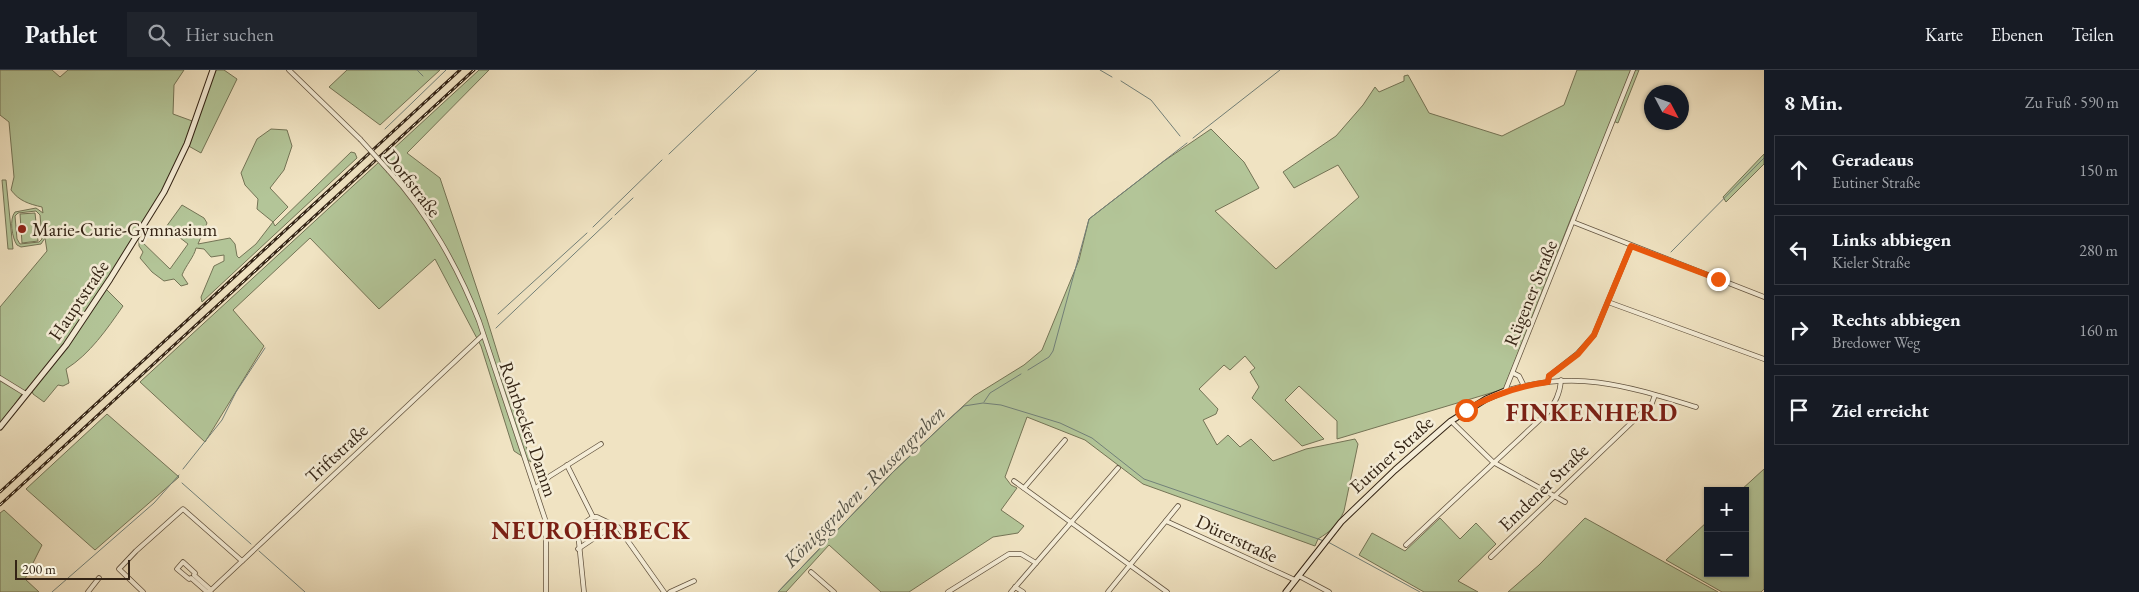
<!DOCTYPE html>
<html lang="de">
<head>
<meta charset="utf-8">
<style>
  :root { --surface:#171b24; --page:#20242c; --text:#f1f3f6; --muted:#9ea1a6; --line:#363941 }
  body { margin:0; font-family:"EB Garamond",serif; background:var(--page); color:var(--text) }
  .controls { position:absolute; right:15px; bottom:15px; display:grid; overflow:hidden; border-radius:0px; box-shadow:0 1px 4px #0004 }
  .controls button { width:45px; height:45px; display:grid; place-items:center; padding:0; border:0; border-bottom:1px solid var(--line); background:var(--surface); color:var(--text); font:25px sans-serif }
  .compass { position:absolute; left:1644px; top:15px; width:45px; height:45px; border-radius:50%; background:var(--surface); box-shadow:0 1px 4px #0004; rotate:131deg }
  .scale { position:absolute; left:15px; bottom:12px; width:115px; box-sizing:border-box; padding-left:5px; border:2px solid #342415; border-top:0; font-size:14px; line-height:18px; white-space:nowrap; color:#342415; -webkit-text-stroke:4px #f5edd7; paint-order:stroke }
  .stop { position:absolute; width:15px; height:15px; margin:-11px; border:4px solid #ea580c; border-radius:50%; background:#fff }
  .stop.end { background:#ea580c; border-color:#fff; box-shadow:0 1px 5px #0008 }
  .list { margin:0; padding:0; list-style:none }
  h2 { display:flex; justify-content:space-between; align-items:center; height:65px; margin:0; padding:0 20px; font-size:21px }
  h2 small { font-size:16px; font-weight:400; color:var(--muted) }
  .list li { display:grid; grid-template-columns:32px 1fr auto; gap:15px; align-items:center; box-sizing:border-box; height:70px; margin:0 10px 10px; padding:0 10px; border:1px solid var(--line); border-radius:0px }
  .list b { display:block; font-size:19px; white-space:nowrap }
  .list p { margin:0; font-size:16px; white-space:nowrap; color:var(--muted) }
  .list em { font-size:16px; font-style:normal; color:var(--muted) }
  .icon { flex:none; width:28px; height:28px; fill:none; stroke:currentColor; stroke-width:2; stroke-linecap:round; stroke-linejoin:round }
  .map { position:relative; flex:none; width:1764px; height:522px; overflow:hidden }
  header { display:flex; align-items:center; gap:30px; box-sizing:border-box; height:70px; padding:0 25px; background:var(--surface); border-bottom:1px solid var(--line) }
  header strong { font-size:24px }
  nav { display:flex; gap:28px; margin-inline-start:auto; font-size:18px }
  .search { width:350px; height:45px; background:var(--page); display:flex; align-items:center; gap:12px; box-sizing:border-box; padding:0 18px; border-radius:0px; color:var(--muted); font-size:19px }
  main { display:flex }
  aside { flex:1; background:var(--surface) }
  .map>svg:first-child { display:block }
  .green { fill:#b3c598; stroke:#747456; fill-rule:evenodd }
  .lines { fill:none; stroke-linecap:round; stroke-linejoin:round }
  .stream { stroke:#728079; stroke-width:1 }
  .street-casing { stroke:#635440; stroke-width:5.5 }
  .secondary-casing { stroke:#342415; stroke-width:7 }
  .street { stroke:#f5edd7; stroke-width:4 }
  .secondary { stroke:#f5edd7; stroke-width:5 }
  .rail-casing { stroke:#342415; stroke-width:3 }
  .rail { stroke:#f5edd7; stroke-width:1; stroke-dasharray:4; stroke-linecap:butt }
  .street-bridge-casing { stroke:#635440; stroke-width:5.5; stroke-linecap:butt }
  .street-bridge { stroke:#f5edd7; stroke-width:4 }
  .route { stroke:#ea580c; stroke-width:6 }
  .poi-dot { fill:#8f2418; stroke:#f5edd7; stroke-width:2 }
  .labels { text-anchor:middle; stroke-width:5; stroke-linejoin:round; paint-order:stroke }
  .street-label { font-size:19px; fill:#342415; stroke:#f5edd7 }
  .poi-label { font-size:19px; fill:#342415; stroke:#f5edd7; text-anchor:start }
  .water-label { font-size:20px; font-style:italic; fill:#535247; stroke:#f5edd7 }
  .district-label { font-size:24px; font-weight:bold; letter-spacing:1px; fill:#7a1f14; stroke:#f5edd7 }
</style>
</head>
<body>
<header>
<strong>Pathlet</strong>
<div class="search"><svg class="icon" aria-label="search" viewBox="0 0 24 24"><circle cx="10" cy="10" r="6"/><path d="M15 15l6 6"/></svg>Hier suchen</div>
<nav><a>Karte</a><a>Ebenen</a><a>Teilen</a></nav>
</header>
<main>
<div class="map">
<svg width="1764" height="522" viewBox="0 0 1764 522">
  <rect width="100%" height="100%" fill="#f0e3c2"/>
  <filter id="stains"><feTurbulence type="fractalNoise" baseFrequency=".004" numOctaves="4"/><feColorMatrix values="0 0 0 0 .2 0 0 0 0 .09 0 0 0 0 .02 0 0 0 .5 -.17"/></filter>
  <radialGradient id="worn" r=".72"><stop offset=".6" stop-color="#630" stop-opacity="0"/><stop offset="1" stop-color="#630" stop-opacity=".3"/></radialGradient>
  <g class="green">
    <path d="M0 0H52L60 7 68 0H184L174 15 173 44 195 52 215 0H224L237 9 201 83 185 74 167 113 104 217 123 236C107 259 90 284 66 299L69 313 63 316 58 315 44 332 33 324 31 317 24 321 0 355V237L47 181 45 168 41 174 21 177 17 175C12 168 9 149 15 142L36 138 43 143 42 137C29 134 19 131 11 120L14 107 9 52 0 45ZM36 141 40 145 42 169 39 172 20 174 17 169 15 146 18 143Z"/>
    <path d="M347 0H440L380 55 329 17Z"/>
    <path d="M479 0H489L407 83 440 108 487 249 531 392 514 381 481 276 435 189 379 239 310 168 233 240 264 276 205 372 140 312Z"/>
    <path d="M1577 0H1639L1618 53 1613 51 1571 148 1504 319 1337 369V351L1299 316 1285 330 1324 369 1302 376 1252 328 1259 317 1250 302 1255 298 1245 286 1230 300 1224 295 1199 319 1218 339 1216 344 1203 350 1217 375 1228 365 1240 377 1251 369 1273 391 1306 379 1355 369 1358 374 1344 441C1338 455 1331 461 1318 469L1315 476 1143 414 1085 370 1027 347 1005 407 1011 415 1017 418 1001 440 1024 456 1018 463 993 467 909 522H881L829 475 786 522H778L893 402 947 351 974 326 1024 295 1042 280 1079 190 1089 149 1164 91 1211 59 1244 92 1259 118 1215 141 1276 199 1359 127 1338 95 1294 118 1283 102 1336 66 1363 35 1375 17 1379 22 1404 11V6L1408 5 1429 43 1502 66 1564 35Z"/>
    <path d="M271 59 287 60 292 76 284 100 270 118 288 137 273 152 275 156 351 82 355 83 357 88 202 232 201 227 214 196 224 191V185L211 187 204 179 196 178C194 187 186 195 182 205L188 214 181 216 174 209 164 211 152 202 140 188 143 182 139 176V169L170 199 188 174 166 157 182 135 204 148 207 153 198 174 230 168 235 174 237 186 239 188 256 174 273 152 257 139 258 129 245 115 241 103 257 69Z"/>
    <path d="M1764 84V94L1726 132 1723 127Z"/>
    <path d="M2 110H6L13 179H8Z"/>
    <path d="M35 143 38 171 22 173 20 144Z"/>
    <path d="M107 344 179 407 95 480 26 419Z"/>
    <path d="M1764 399V519L1761 522H1722L1666 490 1708 451V503H1745V421H1740Z"/>
    <path d="M4 440 42 475 25 509 39 522H0V443Z"/>
    <path d="M1440 448 1460 469 1476 453 1496 474 1458 511 1478 522H1424L1359 485 1372 463 1405 481Z"/>
    <path d="M1585 448 1718 522H1508L1539 495Z"/>
  </g>
  <g class="lines">
    <g class="stream">
      <path d="M417 0 423 6"/>
      <path d="M1100 0 1112 7"/>
      <path d="M1121 11 1151 30 1180 66"/>
      <path d="M385 59 446 0"/>
      <path d="M1193 68 1280 0"/>
      <path d="M669 84 757 0"/>
      <path d="M615 145 633 128"/>
      <path d="M593 157 662 90"/>
      <path d="M1671 182 1764 88"/>
      <path d="M498 244 587 163"/>
      <path d="M496 258 612 148"/>
      <path d="M1028 300 1049 287 1053 281 1089 149 1187 73"/>
      <path d="M984 332 990 323 1021 304"/>
      <path d="M183 399 222 350 236 322 265 278"/>
      <path d="M182 413 251 474"/>
      <path d="M1328 472 1420 522"/>
      <path d="M259 481 305 522"/>
      <path d="M52 522 154 433 179 405"/>
      <path d="M778 522 893 402 947 351 964 336 983 333 1001 335 1060 353 1092 368 1144 409 1324 471"/>
    </g>
    <g class="street-casing">
      <g id="street">
        <path d="M289 0 360 69"/>
        <path d="M389 101C427 142 459 199 479 251L546 452V522"/>
        <path d="M1573 152 1764 227"/>
        <path d="M1608 232 1764 289"/>
        <path d="M1513 303 1519 306 1524 316"/>
        <path d="M0 308 26 324"/>
        <path d="M1548 312 1549 306 1577 284 1594 265 1631 176"/>
        <path d="M1505 321 1633 0"/>
        <path d="M1505 321C1577 299 1627 316 1696 337"/>
        <path d="M1451 351 1493 392 1565 432"/>
        <path d="M567 395 593 447"/>
        <path d="M1014 411 1167 522"/>
        <path d="M536 418 550 406 601 374"/>
        <path d="M1024 418 1065 370"/>
        <path d="M593 447H597L618 457 664 522"/>
        <path d="M1166 451 1295 510"/>
        <path d="M1406 475 1547 343C1555 333 1560 324 1561 310"/>
        <path d="M578 479 615 454"/>
        <path d="M1491 487 1652 333 1655 325"/>
        <path d="M811 502 834 522"/>
        <path d="M1299 506 1329 522"/>
        <path d="M1015 517 1023 522"/>
        <path d="M88 522 99 508"/>
        <path d="M143 522 119 499 136 481 183 439 242 491"/>
        <path d="M207 522 191 508 189 509 177 499 183 492 195 503 194 505 211 520"/>
        <path d="M209 522 483 265"/>
        <path d="M584 522 578 463 583 454 593 447"/>
        <path d="M670 522 694 511"/>
        <path d="M948 522 1009 484H1021L1036 493"/>
        <path d="M1011 522 1118 398"/>
        <path d="M1108 522 1178 436"/>
      </g>
    </g>
    <g class="secondary-casing">
      <g id="secondary">
        <path d="M0 357 66 275 110 209 164 122 187 74 213 0"/>
        <path d="M1286 522 1341 452 1395 400 1451 351 1486 329 1505 321"/>
      </g>
    </g>
    <use href="#street" class="street"/>
    <use href="#secondary" class="secondary"/>
    <g class="rail-casing">
      <g id="rail">
        <path d="M0 422 460 0"/>
        <path d="M0 435 474 0"/>
      </g>
    </g>
    <use href="#rail" class="rail"/>
    <g class="street-bridge-casing">
      <path id="street-bridge" d="M360 69 389 101"/>
    </g>
    <use href="#street-bridge" class="street-bridge"/>
  </g>
  <g class="lines">
    <path class="route" d="M1466 340C1492 325 1518 316 1548 312L1549 306 1578 284 1594 265 1631 176 1718 209"/>
  </g>
  <circle class="poi-dot" cx="22" cy="159" r="5"/>
  <g class="labels">
    <g class="street-label">
      <text transform="translate(413 113) rotate(52)" y="7">Dorfstraße</text>
      <text transform="translate(1530 223) rotate(-68)" y="7">Rügener Straße</text>
      <text transform="translate(78 230) rotate(-56)" y="7">Hauptstraße</text>
      <text transform="translate(529 359) rotate(71)" y="7">Rohrbecker Damm</text>
      <text transform="translate(336 383) rotate(-43)" y="7">Triftstraße</text>
      <text transform="translate(1391 384) rotate(-42)" y="7">Eutiner Straße</text>
      <text transform="translate(1543 417) rotate(-44)" y="7">Emdener Straße</text>
      <text transform="translate(1237 468) rotate(25)" y="7">Dürerstraße</text>
    </g>
    <g class="poi-label">
      <text x="32" y="166">Marie-Curie-Gymnasium</text>
    </g>
    <g class="water-label">
      <text transform="translate(864 416) rotate(-45)" y="7">Königsgraben - Russengraben</text>
    </g>
    <g class="district-label">
      <text x="1592" y="351">FINKENHERD</text>
      <text x="591" y="469">NEUROHRBECK</text>
    </g>
  </g>
  <rect width="100%" height="100%" filter="url(#stains)"/>
  <rect width="100%" height="100%" fill="url(#worn)"/>
</svg>
<div class="controls">
<button>+</button>
<button>−</button>
</div>
<svg class="compass" viewBox="-18 -18 36 36"><path d="M0-13l5 13h-10z" fill="#e53935"/><path d="M0 13l5-13h-10z" fill="#9ea1a6"/></svg>
<div class="scale">200 m</div>
<div class="stop" style="left:1466px;top:340px"></div>
<div class="stop end" style="left:1718px;top:209px"></div>
</div>
<aside>
<h2>8 Min.<small>Zu Fuß · 590 m</small></h2>
<ul class="list">
<li><svg class="icon" aria-label="ahead" viewBox="0 0 24 24"><path d="M12 20V5M6 11l6-6 6 6"/></svg><div><b>Geradeaus</b><p>Eutiner Straße</p></div><em>150 m</em></li>
<li><svg class="icon" aria-label="left" viewBox="0 0 24 24"><path d="M17 20v-9H6M10 6l-5 5 5 5"/></svg><div><b>Links abbiegen</b><p>Kieler Straße</p></div><em>280 m</em></li>
<li><svg class="icon" aria-label="right" viewBox="0 0 24 24"><path d="M7 20v-9h11M14 6l5 5-5 5"/></svg><div><b>Rechts abbiegen</b><p>Bredower Weg</p></div><em>160 m</em></li>
<li><svg class="icon" aria-label="arrive" viewBox="0 0 24 24"><path d="M6 21V4h12l-3 4 3 4H6"/></svg><div><b>Ziel erreicht</b></div></li>
</ul>
</aside>
</main>
</body>
</html>
